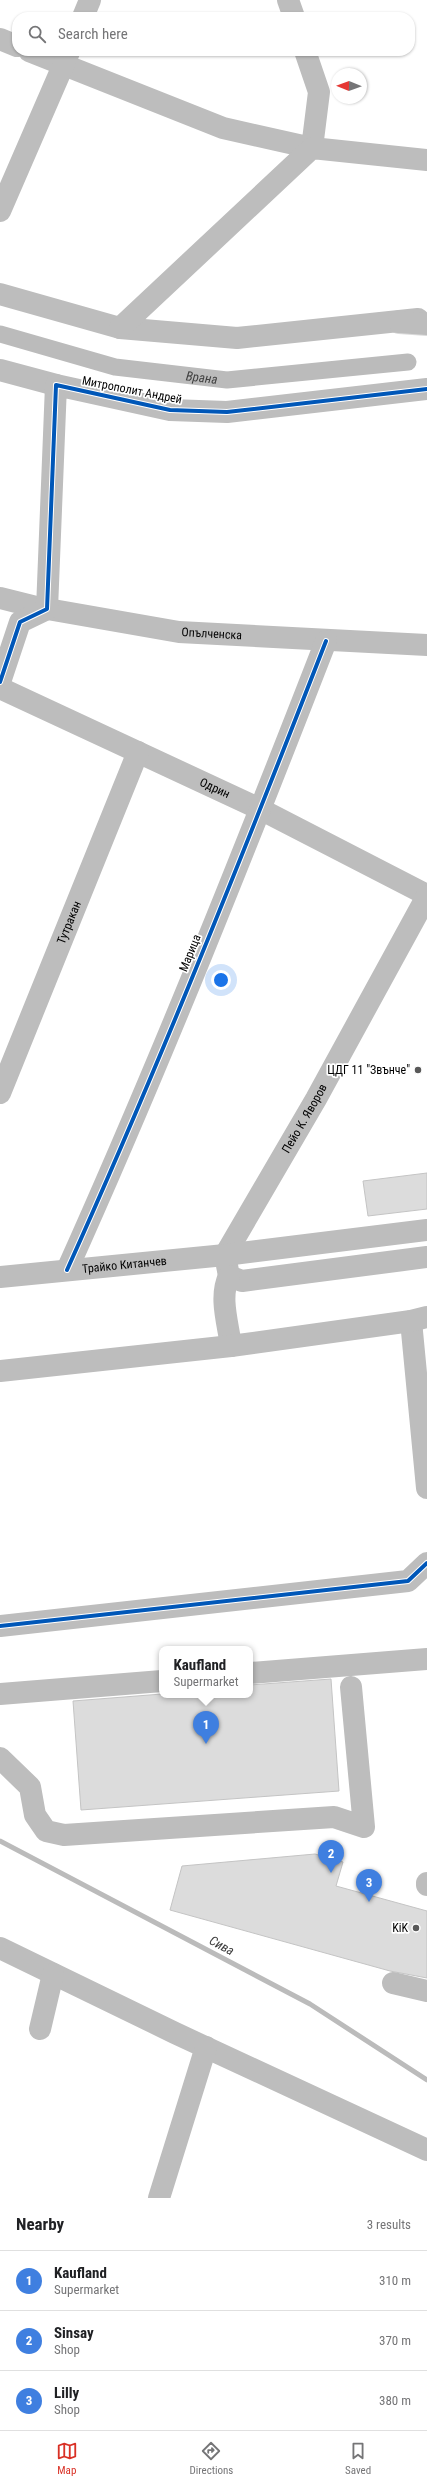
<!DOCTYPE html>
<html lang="en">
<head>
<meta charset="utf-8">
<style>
  :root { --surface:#fff; --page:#f2f2f2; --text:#202124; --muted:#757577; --line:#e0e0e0; --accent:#d93025 }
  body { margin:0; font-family:"Roboto Condensed",sans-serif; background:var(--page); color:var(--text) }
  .compass { position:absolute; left:331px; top:68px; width:36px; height:36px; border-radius:50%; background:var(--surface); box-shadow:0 1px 3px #0004; rotate:271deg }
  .you { position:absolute; left:221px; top:980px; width:14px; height:14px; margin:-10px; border:3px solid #fff; border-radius:50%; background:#1a73e8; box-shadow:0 0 0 6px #1a73e833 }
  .badge { display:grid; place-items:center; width:26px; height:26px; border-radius:50%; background:var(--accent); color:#fff; font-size:13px; font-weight:700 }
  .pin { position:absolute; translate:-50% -33px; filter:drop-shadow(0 1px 2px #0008) }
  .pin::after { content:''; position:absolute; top:21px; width:14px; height:12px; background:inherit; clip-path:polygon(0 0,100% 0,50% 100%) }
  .popup { position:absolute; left:159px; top:1646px; width:94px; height:52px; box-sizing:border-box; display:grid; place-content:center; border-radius:8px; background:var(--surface); filter:drop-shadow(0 1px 3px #0005); font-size:13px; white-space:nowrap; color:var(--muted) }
  .popup b { font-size:15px; color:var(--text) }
  .popup::after { content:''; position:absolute; left:50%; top:100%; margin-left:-8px; border:8px solid transparent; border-top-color:var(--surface) }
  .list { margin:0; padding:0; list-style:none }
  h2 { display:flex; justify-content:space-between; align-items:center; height:52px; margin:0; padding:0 16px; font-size:17px }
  h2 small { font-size:13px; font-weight:400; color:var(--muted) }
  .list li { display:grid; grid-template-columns:26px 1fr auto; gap:12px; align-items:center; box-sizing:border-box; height:60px; padding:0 16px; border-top:1px solid var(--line) }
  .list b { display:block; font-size:15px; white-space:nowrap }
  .list p { margin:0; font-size:13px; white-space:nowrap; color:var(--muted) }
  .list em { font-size:13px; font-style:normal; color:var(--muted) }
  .icon { flex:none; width:22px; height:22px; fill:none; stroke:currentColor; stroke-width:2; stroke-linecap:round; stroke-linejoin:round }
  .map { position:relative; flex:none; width:427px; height:2198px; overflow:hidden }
  .search { position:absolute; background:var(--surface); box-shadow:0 1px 3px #0004; left:12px; right:12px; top:12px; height:44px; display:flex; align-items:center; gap:10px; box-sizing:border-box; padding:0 14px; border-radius:16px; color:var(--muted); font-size:15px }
  .sheet { height:232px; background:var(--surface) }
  nav { display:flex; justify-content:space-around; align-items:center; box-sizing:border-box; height:56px; border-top:1px solid var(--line); background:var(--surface); font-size:11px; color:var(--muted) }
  nav a { display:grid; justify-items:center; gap:2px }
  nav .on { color:var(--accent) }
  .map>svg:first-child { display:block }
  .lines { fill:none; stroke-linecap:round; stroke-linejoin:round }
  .stream { stroke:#bbb; stroke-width:5 }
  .canal { stroke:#bbb; stroke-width:17 }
  .building { fill:#dcdcdc; stroke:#c4c4c4 }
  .major-casing { stroke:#dbdbdb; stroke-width:24 }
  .minor { stroke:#bdbdbd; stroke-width:22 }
  .major { stroke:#bdbdbd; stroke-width:22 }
  .cycleway-casing { stroke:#fff; stroke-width:6 }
  .cycleway { stroke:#0057b8; stroke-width:4 }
  .poi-dot { fill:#595959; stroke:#fff; stroke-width:1.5 }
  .labels { text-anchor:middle; stroke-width:3.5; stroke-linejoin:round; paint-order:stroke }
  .street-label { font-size:12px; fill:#000; stroke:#fff }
  .poi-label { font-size:12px; fill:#000; stroke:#fff; text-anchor:end }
  .water-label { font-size:13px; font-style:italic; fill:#3f3f3f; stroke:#fff }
</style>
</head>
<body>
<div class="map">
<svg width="427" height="2198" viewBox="0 0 427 2198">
  <rect width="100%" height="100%" fill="#fff"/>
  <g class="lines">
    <path class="stream" d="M0 1841 310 2004 427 2080"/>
    <path class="canal" id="s1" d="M0 334 115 367 227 380 408 362"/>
  </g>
  <g class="building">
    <path d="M427 1173V1209L368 1216 363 1181Z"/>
    <path d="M331 1679 339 1791 81 1810 73 1701 162 1694 250 1695V1685Z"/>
    <path d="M315 1854 343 1862 336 1886 427 1911V1978L390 1971 170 1910 182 1866Z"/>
  </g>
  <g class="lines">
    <g class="major-casing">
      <path id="major" d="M399 322 427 324"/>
    </g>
    <g class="minor">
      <path d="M288 0 294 17"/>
      <path d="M83 17 90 0"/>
      <path d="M0 39 17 46"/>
      <path d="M29 51 223 128 312 148 319 92 305 51"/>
      <path d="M0 211 69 52"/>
      <path d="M0 294 120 328 237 338 418 319"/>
      <path d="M120 328 312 148 427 160"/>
      <path d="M0 370 56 385"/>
      <path id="s2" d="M0 598 36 607 179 632 427 645"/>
      <path d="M0 682 20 622 47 609 56 385 170 410 227 412 427 389"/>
      <path id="s3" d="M0 688 260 809 427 895"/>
      <path id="s4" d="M0 1093 138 752"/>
      <path id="s5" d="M225 1255 316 1099 427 896"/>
      <path d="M225 1255 229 1276 242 1281 427 1257"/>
      <path d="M67 1270C160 1063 244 852 326 641"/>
      <path d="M229 1276C219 1297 228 1323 231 1346"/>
      <path id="s6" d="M0 1277 225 1255 427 1230"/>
      <path d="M411 1321 427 1488"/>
      <path d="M0 1371 231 1346 411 1321 427 1317"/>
      <path d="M0 1626 408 1581 427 1563"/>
      <path d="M250 1673 427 1659"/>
      <path d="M0 1694 162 1681"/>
      <path d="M0 1758 30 1787 35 1815 46 1831 64 1835 334 1817 364 1827 351 1687"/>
      <path d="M427 1883V1885"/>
      <path d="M0 1948 175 2033 427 2150"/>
      <path d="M393 1983 427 1991"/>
      <path d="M40 2029 53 1974"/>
      <path d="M159 2198 206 2047"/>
    </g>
    <use href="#major" class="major"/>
    <g class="cycleway-casing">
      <g id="cycleway">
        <path d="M0 682 20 622 47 609 56 385 170 410 227 412 427 389"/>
        <path d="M67 1270C160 1063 244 852 326 641"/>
        <path d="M0 1626 408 1581 427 1563"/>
      </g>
    </g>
    <use href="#cycleway" class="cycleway"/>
  </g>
  <g class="poi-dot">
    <circle cx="418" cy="1070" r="4"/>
    <circle cx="416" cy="1928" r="4"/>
  </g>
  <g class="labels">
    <g class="street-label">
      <text transform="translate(132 390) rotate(11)" y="4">Митрополит Андрей</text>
      <text dy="4" stroke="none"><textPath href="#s2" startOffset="215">Опълченска</textPath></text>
      <text dy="4" stroke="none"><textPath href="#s3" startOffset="237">Одрин</textPath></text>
      <text dy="4" stroke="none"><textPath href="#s4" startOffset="184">Тутракан</textPath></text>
      <text transform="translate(190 953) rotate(-68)" y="4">Марица</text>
      <text dy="4" stroke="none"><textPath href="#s5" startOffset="158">Пейо К. Яворов</textPath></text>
      <text dy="4" stroke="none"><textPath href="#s6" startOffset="125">Трайко Китанчев</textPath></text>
    </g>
    <g class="poi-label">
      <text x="410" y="1074">ЦДГ 11 "Звънче"</text>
      <text x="408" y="1932">KiK</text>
    </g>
    <g class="water-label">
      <text dy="5" stroke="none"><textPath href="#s1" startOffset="207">Врана</textPath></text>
      <text transform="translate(222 1945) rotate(28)" y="5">Сива</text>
    </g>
  </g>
</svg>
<svg class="compass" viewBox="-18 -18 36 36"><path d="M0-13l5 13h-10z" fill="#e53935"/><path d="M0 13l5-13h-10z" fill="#757577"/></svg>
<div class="you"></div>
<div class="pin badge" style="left:206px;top:1744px;background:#3f7fe0">1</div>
<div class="popup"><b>Kaufland</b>Supermarket</div>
<div class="pin badge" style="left:331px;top:1873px;background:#3f7fe0">2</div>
<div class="pin badge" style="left:369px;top:1902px;background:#3f7fe0">3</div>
<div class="search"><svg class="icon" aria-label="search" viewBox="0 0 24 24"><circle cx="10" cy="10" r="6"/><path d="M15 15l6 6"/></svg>Search here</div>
</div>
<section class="sheet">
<h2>Nearby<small>3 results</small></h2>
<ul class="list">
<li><span class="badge" style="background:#3f7fe0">1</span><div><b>Kaufland</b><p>Supermarket</p></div><em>310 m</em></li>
<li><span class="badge" style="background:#3f7fe0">2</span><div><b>Sinsay</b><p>Shop</p></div><em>370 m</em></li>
<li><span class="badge" style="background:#3f7fe0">3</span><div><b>Lilly</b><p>Shop</p></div><em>380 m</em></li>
</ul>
</section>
<nav>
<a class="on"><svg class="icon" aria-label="map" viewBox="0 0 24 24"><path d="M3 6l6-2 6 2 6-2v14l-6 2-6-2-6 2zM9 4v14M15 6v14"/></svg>Map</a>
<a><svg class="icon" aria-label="directions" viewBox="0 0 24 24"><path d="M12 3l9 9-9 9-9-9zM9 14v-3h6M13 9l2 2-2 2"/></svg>Directions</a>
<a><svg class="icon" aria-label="saved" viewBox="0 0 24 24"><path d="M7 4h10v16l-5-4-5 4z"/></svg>Saved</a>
</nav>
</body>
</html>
